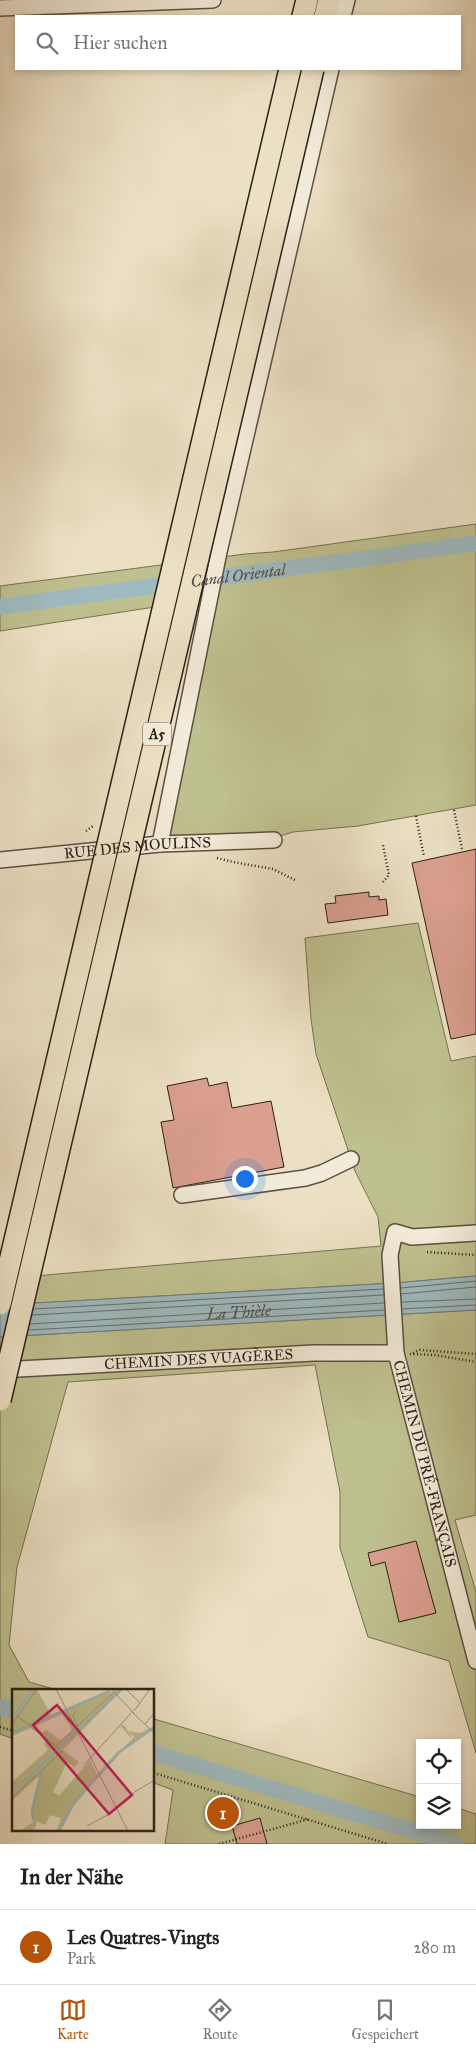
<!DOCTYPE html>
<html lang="de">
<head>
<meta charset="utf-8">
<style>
  :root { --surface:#fff; --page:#f6f6f6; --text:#222; --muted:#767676; --line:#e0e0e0; --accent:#b45309 }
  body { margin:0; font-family:"IM FELL Great Primer",serif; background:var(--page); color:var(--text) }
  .controls { position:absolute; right:15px; bottom:15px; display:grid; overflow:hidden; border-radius:0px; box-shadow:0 2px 8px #0003 }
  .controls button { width:45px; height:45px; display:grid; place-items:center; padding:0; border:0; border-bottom:1px solid var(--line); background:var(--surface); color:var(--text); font:25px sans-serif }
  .you { position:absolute; left:244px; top:1178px; width:18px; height:18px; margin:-12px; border:4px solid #fff; border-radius:50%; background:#1a73e8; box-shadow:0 0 0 8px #1a73e833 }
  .badge { display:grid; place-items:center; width:32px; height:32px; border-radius:50%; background:var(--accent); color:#fff; font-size:16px; font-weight:700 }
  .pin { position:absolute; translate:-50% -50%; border:2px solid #fff; box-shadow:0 1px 5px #0006 }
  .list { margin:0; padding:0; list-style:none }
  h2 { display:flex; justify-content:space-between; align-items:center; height:65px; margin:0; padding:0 20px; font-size:21px }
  h2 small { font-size:16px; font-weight:400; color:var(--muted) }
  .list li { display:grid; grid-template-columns:32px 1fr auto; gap:15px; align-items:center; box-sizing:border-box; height:75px; padding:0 20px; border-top:1px solid var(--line) }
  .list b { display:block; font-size:19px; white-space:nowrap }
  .list p { margin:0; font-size:16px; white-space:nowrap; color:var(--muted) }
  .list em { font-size:16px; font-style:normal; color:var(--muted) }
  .icon { flex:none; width:28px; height:28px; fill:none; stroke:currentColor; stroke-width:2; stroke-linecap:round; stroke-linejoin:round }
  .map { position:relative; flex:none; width:476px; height:1844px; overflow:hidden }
  .search { position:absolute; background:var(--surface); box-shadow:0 2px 8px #0003; left:15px; right:15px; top:15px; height:55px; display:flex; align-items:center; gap:12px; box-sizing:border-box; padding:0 18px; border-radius:0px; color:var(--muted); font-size:19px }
  .sheet { height:140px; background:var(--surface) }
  nav { display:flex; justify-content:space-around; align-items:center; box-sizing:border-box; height:70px; border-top:1px solid var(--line); background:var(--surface); font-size:14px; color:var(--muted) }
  nav a { display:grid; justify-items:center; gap:2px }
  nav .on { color:var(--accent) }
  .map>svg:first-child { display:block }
  .green { fill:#bfc08f; stroke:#747054 }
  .water { fill:#9fbac0; stroke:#707c7d }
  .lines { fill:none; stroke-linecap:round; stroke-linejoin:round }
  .shore { stroke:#646d6c; stroke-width:1 }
  .canal { stroke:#9fbac0; stroke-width:16 }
  .building { fill:#da9f8f; stroke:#2a2018 }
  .minor-casing { stroke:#5a5043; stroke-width:18 }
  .highway-casing { stroke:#2a2018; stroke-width:24 }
  .path { stroke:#2a2018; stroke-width:2.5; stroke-dasharray:1 2.5; stroke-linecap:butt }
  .minor { stroke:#f3ebd9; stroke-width:15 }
  .highway { stroke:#ece0c4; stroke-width:21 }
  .highway-bridge-casing { stroke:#2a2018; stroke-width:24; stroke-linecap:butt }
  .highway-bridge { stroke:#ece0c4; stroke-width:21 }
  .labels { text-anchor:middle; stroke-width:4; stroke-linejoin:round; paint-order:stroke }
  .shield { fill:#f3ebd9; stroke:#665d52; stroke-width:1 }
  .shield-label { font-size:14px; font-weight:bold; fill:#2a2018 }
  .street-label { font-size:15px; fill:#2a2018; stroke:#f3ebd9 }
  .water-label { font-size:16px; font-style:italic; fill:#4d4e4a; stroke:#f3ebd9 }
  .inset-river { fill:none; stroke:#9fbac0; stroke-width:2.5 }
  .inset-road { fill:none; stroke:#9e937f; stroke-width:1 }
  .view { fill:#c2185b; fill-opacity:0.15; stroke:#c2185b; stroke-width:2.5 }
  .inset-edge { fill:none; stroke:#2a2018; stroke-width:2.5 }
</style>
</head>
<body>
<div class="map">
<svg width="476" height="1844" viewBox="0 0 476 1844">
  <rect width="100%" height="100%" fill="#ece0c4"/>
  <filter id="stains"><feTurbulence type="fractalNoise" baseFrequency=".004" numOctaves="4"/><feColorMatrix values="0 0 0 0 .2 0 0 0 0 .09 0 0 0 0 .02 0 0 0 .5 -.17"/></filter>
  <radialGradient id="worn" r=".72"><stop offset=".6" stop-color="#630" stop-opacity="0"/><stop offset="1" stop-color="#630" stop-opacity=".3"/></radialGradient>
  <g class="green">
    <path d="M476 524V805L358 826 293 832 280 836 160 844 208 602 148 608 0 631V586L245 554 273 552Z"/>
    <path d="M418 923 451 1061 476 1056V1276L395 1283 0 1305V1279L381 1246 378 1217 355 1171 316 1054 311 1019 305 938Z"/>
    <path d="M476 1310V1515L455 1520 476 1592V1753L449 1661 368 1637 340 1548V1492L315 1365 68 1382 17 1567 9 1645 29 1682 57 1690H14V1739L0 1734V1337Z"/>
    <path d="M154 1719 420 1797V1825H457V1808L476 1814V1844H165L173 1790 154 1783Z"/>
  </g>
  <path class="water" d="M476 1276V1310L0 1337V1305L395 1283Z"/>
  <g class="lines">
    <g class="shore">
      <path d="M401 1288 476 1281"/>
      <path d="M401 1294 476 1287"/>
      <path d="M402 1302 476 1299"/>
      <path d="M34 1309 383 1289"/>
      <path d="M402 1309 476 1305"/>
      <path d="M32 1315 384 1295"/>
      <path id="s1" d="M30 1324 384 1303"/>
      <path d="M29 1330 385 1310"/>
    </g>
    <g class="canal">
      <path id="s2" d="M0 607C158 584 318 566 476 543"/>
      <path d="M0 1707 14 1711"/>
      <path d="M154 1753 456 1844"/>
    </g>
  </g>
  <g class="building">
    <path d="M476 849V1034L451 1039 412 863Z"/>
    <path d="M369 892V897L379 896V900L386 899 388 915 328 923 325 904 336 903 335 896Z"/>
    <path d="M207 1078 209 1086 227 1082 232 1108 271 1101 284 1167 173 1188 161 1122 174 1120 167 1086Z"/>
    <path d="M416 1541 436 1613 399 1622 385 1562 371 1566 368 1553Z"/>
    <path d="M260 1818 267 1844H237L232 1826Z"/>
  </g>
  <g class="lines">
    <g class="minor-casing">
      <g id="minor">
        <path d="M0 8 213 0"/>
        <path d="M343 16 347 0"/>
        <path d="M160 844 219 552 331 69"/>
        <path id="s3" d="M0 860 160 844 274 840"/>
        <path d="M182 1195 305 1178 322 1173 351 1159"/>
        <path id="s4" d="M476 1233 412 1237 395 1232 390 1255 396 1353 476 1661"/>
        <path id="s5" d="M0 1370 314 1353H396"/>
      </g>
    </g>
    <g class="highway-casing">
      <g id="highway">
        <path d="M303 16 307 0"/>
        <path d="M325 16 329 0"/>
      </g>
    </g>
    <g class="path">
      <path d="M454 810 462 849"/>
      <path d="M416 816 424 857"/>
      <path d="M86 831 93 826"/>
      <path d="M217 858 233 862 273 869 297 881"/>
      <path d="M383 882 389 875 383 845"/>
      <path d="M427 1252 476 1255"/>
      <path d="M413 1353 420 1350 476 1354"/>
      <path d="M410 1354 435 1355 476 1362"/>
      <path d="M0 1727 14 1731"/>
      <path d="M154 1773 388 1844"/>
      <path d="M219 1844 309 1819"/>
    </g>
    <use href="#minor" class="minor"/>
    <use href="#highway" class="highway"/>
    <g class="highway-bridge-casing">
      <g id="highway-bridge">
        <path d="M0 1304 290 69"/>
        <path d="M0 1400 313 69"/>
      </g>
    </g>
    <use href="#highway-bridge" class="highway-bridge"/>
  </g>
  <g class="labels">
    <rect class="shield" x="143" y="722.5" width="28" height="23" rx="4"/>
    <g class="shield-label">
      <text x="157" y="739">A5</text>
    </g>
    <g class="street-label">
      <text dy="5" stroke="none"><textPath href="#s3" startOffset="138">RUE DES MOULINS</textPath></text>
      <text dy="5" stroke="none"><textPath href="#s5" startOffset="199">CHEMIN DES VUAGÈRES</textPath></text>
      <text dy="5" stroke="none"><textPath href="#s4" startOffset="318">CHEMIN DU PRÉ-FRANÇAIS</textPath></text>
    </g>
    <g class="water-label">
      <text dy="6" stroke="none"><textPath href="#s2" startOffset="240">Canal Oriental</textPath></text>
      <text dy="6" stroke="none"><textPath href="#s1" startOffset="209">La Thièle</textPath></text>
    </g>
  </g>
  <g transform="translate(12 1689)">
    <rect width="142" height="142" fill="#ece0c4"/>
    <path d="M0 0H25L39 26 108 0 0 102V93L36 61 32 55 35 51 19 39 0 47ZM50 25 60 41 49 52 35 41 30 43 22 38ZM104 7 51 61 67 73 62 78 55 73 41 103 47 107 78 71 85 85 122 48 110 37 112 36 116 42 128 44 142 37V42L139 41 113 59 61 117 48 142H44L49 129 38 126 33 136 25 132 22 142H8L21 133 19 124 29 85 0 112V105Z" fill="#bfc08f" fill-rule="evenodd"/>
    <path d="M108 0H112L0 105V102Z" fill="#9fbac0"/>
    <path class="inset-river" d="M4 24 21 0M0 44 98 2M21 131 20 121 30 81M47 142 62 114 106 64 143 38"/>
    <path class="inset-road" d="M44 0 116 142M99 0 120 22M114 0 128 14M64 22 61 27 66 38M122 22 138 0M122 24 119 22 143 45M0 35 25 0M133 35 143 23M109 36 119 48M45 56 101 4M72 76 119 24M0 109 50 62 4 26M75 137 99 124 124 102 143 91"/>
    <path class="view" d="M45 16 120 106 97 125 21 36Z"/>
    <rect width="142" height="142" class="inset-edge"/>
  </g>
  <rect width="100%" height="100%" filter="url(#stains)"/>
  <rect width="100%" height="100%" fill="url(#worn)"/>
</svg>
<div class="controls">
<button><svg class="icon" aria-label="locate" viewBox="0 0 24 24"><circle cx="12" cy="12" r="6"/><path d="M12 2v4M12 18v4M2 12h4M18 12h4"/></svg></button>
<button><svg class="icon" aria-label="layers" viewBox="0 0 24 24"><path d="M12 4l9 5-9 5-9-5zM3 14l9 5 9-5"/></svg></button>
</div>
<div class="you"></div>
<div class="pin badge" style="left:223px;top:1813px">1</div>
<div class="search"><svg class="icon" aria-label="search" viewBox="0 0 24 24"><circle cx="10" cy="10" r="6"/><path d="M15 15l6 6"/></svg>Hier suchen</div>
</div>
<section class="sheet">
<h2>In der Nähe<small></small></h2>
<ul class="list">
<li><span class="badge">1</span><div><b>Les Quatres-Vingts</b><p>Park</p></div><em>280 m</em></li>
</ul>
</section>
<nav>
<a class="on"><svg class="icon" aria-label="map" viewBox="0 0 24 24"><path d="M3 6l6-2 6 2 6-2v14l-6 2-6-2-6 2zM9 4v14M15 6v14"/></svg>Karte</a>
<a><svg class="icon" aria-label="directions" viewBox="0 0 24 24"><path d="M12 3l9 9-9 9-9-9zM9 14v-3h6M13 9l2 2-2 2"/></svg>Route</a>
<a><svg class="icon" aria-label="saved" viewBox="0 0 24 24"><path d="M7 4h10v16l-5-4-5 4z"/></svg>Gespeichert</a>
</nav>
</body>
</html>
